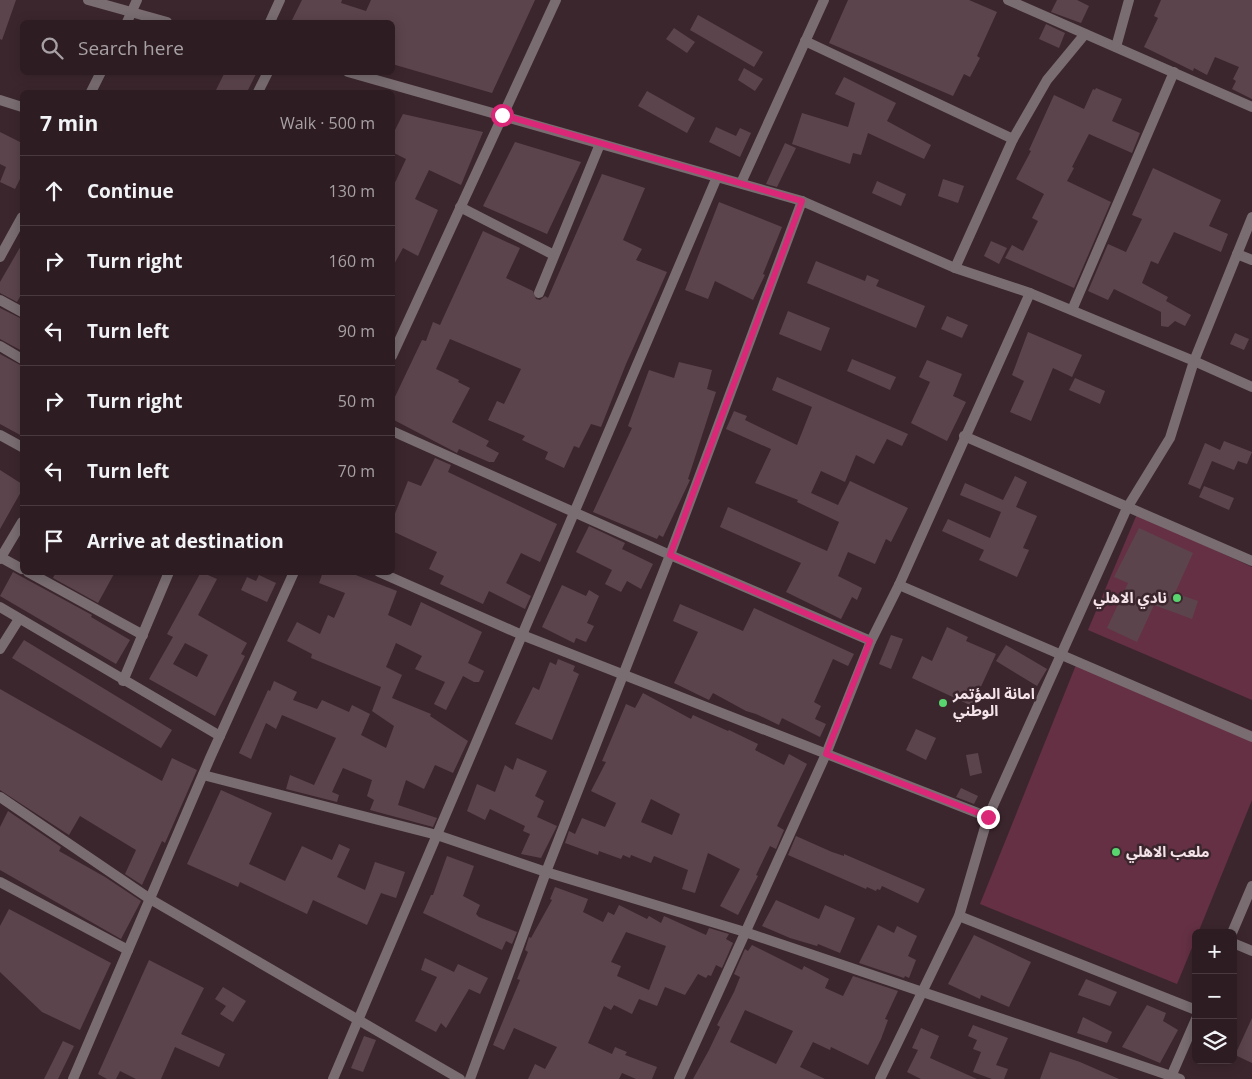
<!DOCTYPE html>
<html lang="en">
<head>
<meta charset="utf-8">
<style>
  :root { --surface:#2d1c22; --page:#35252a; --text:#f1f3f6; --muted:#a7a1a5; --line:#483a40 }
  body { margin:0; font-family:"Open Sans","Noto Sans Arabic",sans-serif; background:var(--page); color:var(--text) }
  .controls { position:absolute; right:15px; bottom:15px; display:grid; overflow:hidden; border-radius:8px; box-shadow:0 2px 12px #0003 }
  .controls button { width:45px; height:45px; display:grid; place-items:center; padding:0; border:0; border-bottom:1px solid var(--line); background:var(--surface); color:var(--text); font:25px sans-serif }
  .stop { position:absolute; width:15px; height:15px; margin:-11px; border:4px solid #db2777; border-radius:50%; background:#fff }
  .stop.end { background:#db2777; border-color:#fff; box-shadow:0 1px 5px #0008 }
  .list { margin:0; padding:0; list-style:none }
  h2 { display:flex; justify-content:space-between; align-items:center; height:65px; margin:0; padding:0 20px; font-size:21px }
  h2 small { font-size:16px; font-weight:400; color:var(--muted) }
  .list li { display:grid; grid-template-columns:32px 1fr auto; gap:15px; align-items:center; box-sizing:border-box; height:70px; padding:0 20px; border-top:1px solid var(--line) }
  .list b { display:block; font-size:19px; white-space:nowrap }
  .list em { font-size:16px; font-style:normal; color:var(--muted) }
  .icon { flex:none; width:28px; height:28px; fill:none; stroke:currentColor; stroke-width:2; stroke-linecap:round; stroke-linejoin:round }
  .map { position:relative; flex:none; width:1252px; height:1079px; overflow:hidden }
  .search { position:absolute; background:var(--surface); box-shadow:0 2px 12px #0003; left:20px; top:20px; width:375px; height:55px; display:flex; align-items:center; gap:12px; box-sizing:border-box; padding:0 18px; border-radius:8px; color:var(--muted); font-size:19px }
  .panel { position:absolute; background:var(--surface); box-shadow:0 2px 12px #0003; left:20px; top:90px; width:375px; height:485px; border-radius:8px }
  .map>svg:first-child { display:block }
  .green { fill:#653044 }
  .building { fill:#5c444c; fill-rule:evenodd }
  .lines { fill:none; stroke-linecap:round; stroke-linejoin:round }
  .minor { stroke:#796d71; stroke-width:10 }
  .route { stroke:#db2777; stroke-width:6 }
  .poi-dot { fill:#59d56f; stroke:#3c262e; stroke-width:2 }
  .labels { text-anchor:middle; stroke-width:5; stroke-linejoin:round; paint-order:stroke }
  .poi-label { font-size:15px; font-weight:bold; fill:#f4e4e9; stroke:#3c262e; text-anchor:start }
</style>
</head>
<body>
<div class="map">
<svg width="1252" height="1079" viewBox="0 0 1252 1079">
  <rect width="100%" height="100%" fill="#3c262e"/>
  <g class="green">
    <path d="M1137 514 1252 567V700L1088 630Z"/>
    <path d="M1078 660 1252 731V800L1198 933H1196V938L1177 984 980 904Z"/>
  </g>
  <g class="building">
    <path d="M0 0H16L2 40 0 39Z"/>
    <path d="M302 0H342L341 3 366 11 371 0H535L492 93 392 64V22H291Z"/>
    <path d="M848 0H969L997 12 977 56 980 58 970 77 964 74 953 96 829 43Z"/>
    <path d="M1057 0H1077L1089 6 1081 23 1051 12Z"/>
    <path d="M1161 0H1252V99L1232 89 1236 81 1233 79 1239 67 1215 57 1207 75 1194 68 1193 71 1144 47 1158 18 1154 16Z"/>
    <path d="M698 15 763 52 754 67 690 30Z"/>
    <path d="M1046 24 1065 33 1059 48 1039 39Z"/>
    <path d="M674 28 695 42 687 53 666 39Z"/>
    <path d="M744 68 763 79 755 91 738 80Z"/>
    <path d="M225 72H257L247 92H215Z"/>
    <path d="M844 77 896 103 887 121 931 145 924 159 868 133 861 155 853 153 850 164 792 144 802 113 848 127 855 103 835 94Z"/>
    <path d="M1096 88 1122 99 1112 121 1140 133 1132 153 1089 134 1072 167 1074 168 1067 181 1111 202 1074 288 1005 258 1012 245 1023 251 1038 221 1032 218 1044 194 1016 179 1031 151 1029 150 1054 95 1084 109 1093 89 1095 90Z"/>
    <path d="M647 91 695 118 687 133 638 106Z"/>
    <path d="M403 114 483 132 461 185 429 170 415 199 438 210 418 256 403 248 392 268V189L406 159 392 152V136Z"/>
    <path d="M716 127 736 136 740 128 751 133 740 157 709 142Z"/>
    <path d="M0 132 22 143V175L15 189 0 182 6 167 0 164Z"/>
    <path d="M515 142 581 162 547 234 483 206Z"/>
    <path d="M785 143 796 148 777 187 766 184Z"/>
    <path d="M1153 168 1221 200 1209 226 1228 234 1221 252 1174 232 1158 264 1151 261 1142 283 1168 297 1166 301 1191 315 1185 326 1175 321 1168 327 1161 326V312L1114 289 1108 300 1088 291 1108 244 1126 252 1142 219 1132 215Z"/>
    <path d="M602 174 645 188 623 240 642 249 636 260 667 272 626 364 601 427 591 424 579 448 574 446 564 468 545 459 548 452 522 440 525 436 488 420 497 401 504 404 521 369 450 339 436 369 459 380 458 382 470 388 452 422 489 441 486 446 499 453 494 462H489L459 449 457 453 392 419V403L422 340 426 341 433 322 440 325 483 231 520 248 506 278 533 291 536 299 540 300 545 296 548 298Z"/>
    <path d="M943 179 964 186 958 203 938 196Z"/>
    <path d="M877 181 906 194 901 206 872 193Z"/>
    <path d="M719 202 782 227 763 274 765 275 753 300 715 281 708 299 685 290Z"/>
    <path d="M991 241 1007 248 999 264 984 256Z"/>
    <path d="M22 244V293L17 302 0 293V282Z"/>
    <path d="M816 261 865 281 867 275 879 280 876 286 925 306 916 328 807 283Z"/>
    <path d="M0 308 22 319V351L0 339Z"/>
    <path d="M788 311 830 328 821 351 779 334Z"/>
    <path d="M947 316 968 325 962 338 941 329Z"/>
    <path d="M1028 332 1082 355 1072 377 1053 368 1031 421 1010 412 1024 381 1012 375Z"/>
    <path d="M1235 333 1249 339 1244 350 1230 344Z"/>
    <path d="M0 354 22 366V436L0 424Z"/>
    <path d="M852 359 896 377 890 390 847 371Z"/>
    <path d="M927 360 962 374 953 396 966 402 947 441 911 423 930 382 919 377Z"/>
    <path d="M679 362 712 370 707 389 716 392 688 479 690 480 663 537 659 535 657 539 593 512 632 428 628 426 649 370 674 378Z"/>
    <path d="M777 377 908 434 902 446 887 439 874 464 856 455 845 482 821 471 811 493 838 505 850 481 908 508 891 542 886 539 875 564 848 552 838 576 862 588 857 600 852 597 841 619 786 592 801 563 720 527 728 507 827 551 839 522 797 502 798 500 755 483 771 449 726 429 734 411 747 416 745 420 797 445 812 407 772 390Z"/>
    <path d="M1075 378 1105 391 1100 404 1069 390Z"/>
    <path d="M1224 441 1252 452 1247 464 1238 461 1234 470 1212 461 1200 489 1188 484 1205 443 1220 450Z"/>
    <path d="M435 458 451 465 448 472 557 524 540 562 521 553 506 583 531 596 525 609 489 591 483 604 440 584 444 576 429 569 437 552 392 531V521L408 481 421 486Z"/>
    <path d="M0 470 22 484V490L0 529Z"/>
    <path d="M1015 476 1027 482 1016 507 1037 516 1023 548 1029 550 1017 577 979 560 984 550 942 531 948 519 990 538 1001 512 960 495 965 483 1003 500Z"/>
    <path d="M1204 486 1234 498 1229 510 1199 497Z"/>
    <path d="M589 526 625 543 622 549 653 564 641 589 627 581 621 592 605 584 612 570 576 552Z"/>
    <path d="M1139 528 1193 553 1175 593 1198 601 1192 619 1154 605 1137 642 1107 628 1128 583 1114 577Z"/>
    <path d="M13 572 92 615 91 617 130 640 116 664 0 596Z"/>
    <path d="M56 572H115L98 603 53 578Z"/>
    <path d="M201 572 217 579 198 615 247 643 241 654 245 656 215 716 149 679 173 637 167 634ZM185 643 208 655 197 677 173 664Z"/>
    <path d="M323 572H348L397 591 388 615 411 626 421 602 482 632 468 663 484 671 479 682H474L463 676 446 710 434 704 445 682 415 669 422 656 396 643 386 667 402 675 392 698 431 714 430 716 468 741 453 773 435 765 424 789 406 780 398 805 437 818 433 827 370 810 374 800 367 796 372 780 343 768 332 792 339 795 337 802 286 789 290 775 314 785 336 738 282 715 276 729 266 723 251 759 239 753 268 690 270 691 274 681 297 692 293 700 317 709 322 700 349 712 352 705 370 714 361 735 386 748 394 726 372 711 381 687 311 658 312 654 287 641 297 622 320 634 328 615 334 618 345 593 319 583Z"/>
    <path d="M259 575 276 583 267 602 241 590 247 577 256 581Z"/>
    <path d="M562 585 586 596 589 590 599 596 587 623 594 626 586 642 576 638 574 643 542 627Z"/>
    <path d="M680 604 743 631 754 608 854 654 848 666 833 659 814 702 821 706 815 719 826 724 820 737 782 718 779 725 756 714 746 711 713 693 709 700 674 683 698 632 673 621Z"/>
    <path d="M947 627 968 637 966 641 996 654 972 706 912 678 922 656 932 661Z"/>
    <path d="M891 635 903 639 891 669 879 664Z"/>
    <path d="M24 640 172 730 161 748 12 658Z"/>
    <path d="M1006 645 1047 669 1037 686 996 661Z"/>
    <path d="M558 659 575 666 573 671 579 674 552 740 515 724 533 687 539 690 550 662 556 665Z"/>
    <path d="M0 689 162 781 172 758 197 770 165 843 162 841 142 885 125 874 136 850 80 816 69 835 0 790Z"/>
    <path d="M643 693 691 719 693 715 728 731 729 730 758 744 755 750 784 765 789 754 807 764 777 826 784 830 776 849 770 846 756 875 758 876 738 915 720 906 740 869 708 853 695 893 682 889 688 870 654 856 651 863 631 855 630 858 623 855 621 859 599 851 598 855 565 843 569 831 575 834 582 818 605 827 616 803 591 791 606 762 602 761 626 704 635 708ZM651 799 680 814 672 835 641 822Z"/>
    <path d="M916 729 936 738 926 760 906 750Z"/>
    <path d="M978 753 982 773 970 776 966 755Z"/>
    <path d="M517 758 547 771 535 796 544 801 537 817 557 826 541 858 521 854 530 834 523 831 525 826 490 809 485 820 467 811 477 784 495 792 505 765 513 770Z"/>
    <path d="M961 788 978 796 974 804 956 797Z"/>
    <path d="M221 790 272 813 249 864 285 881 302 846 332 860 339 844 350 849 337 877 365 890 375 862 405 872 396 898 381 893 367 925 313 900 307 914 240 882 238 887 187 864Z"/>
    <path d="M8 811 61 847 59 851 105 877 141 901 121 939 0 870V827Z"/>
    <path d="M796 836 832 852 844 856V854L925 889 918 903 882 886 880 890 877 889 876 891 867 887 866 889 788 855Z"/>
    <path d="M447 856 474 866 463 896 480 905 476 914 479 917 517 932 512 944 506 941 502 950 423 913 431 895H433Z"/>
    <path d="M555 887 588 899 583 912 603 922 608 912 614 915 619 905 647 919 649 916 661 923 664 916 706 935 709 928 729 934 726 939 733 943 722 968 716 965 711 976 708 975 706 978 698 974 685 995 665 987 657 1006 639 999 632 1014 614 1005 611 1010 604 1006 588 1043 612 1054 615 1047 627 1052 625 1055 657 1067 652 1079H636L622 1073 619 1079H528L535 1064 545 1069 557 1047 514 1028 504 1050 493 1045 520 980 517 979 528 952 525 950 529 937 531 938 552 900 550 899ZM626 932 666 946 649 990 617 976 621 966 611 962Z"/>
    <path d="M776 900 819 919 825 905 855 918 840 953 818 944 817 946 790 938 762 926Z"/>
    <path d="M9 909 111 963 80 1030 42 1012 0 972V926Z"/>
    <path d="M878 925 894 933 897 926 917 936 908 956 916 960 909 978 905 976 904 978 859 963Z"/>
    <path d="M974 935 1031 962 1009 1007 981 995 980 999 948 984Z"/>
    <path d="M752 945 802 970 804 966 829 979 825 988 843 996 853 976 898 991 885 1019 888 1020 881 1039 868 1065 831 1047 830 1050 813 1042 800 1067 825 1079H693L709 1050 720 1027 717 1025 734 992 740 977 734 974 745 949 748 951ZM745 1010 793 1031 776 1064 730 1042Z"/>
    <path d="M425 958 454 972 458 964 488 978 480 994 469 989 446 1028 441 1023 436 1032 415 1021 437 977 421 970Z"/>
    <path d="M149 960 204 988 181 1034 225 1054 219 1067 175 1047 161 1079H136L120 1071 116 1079H107L98 1074Z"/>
    <path d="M1086 979 1117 992 1110 1006 1078 995Z"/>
    <path d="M223 987 246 1001 233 1022 220 1014 226 1006 215 999Z"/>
    <path d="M1147 1005 1166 1013 1163 1021 1178 1030 1160 1063 1122 1047Z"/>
    <path d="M1083 1017 1112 1032 1107 1043 1077 1033Z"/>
    <path d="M1252 1018V1063L1235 1055Z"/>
    <path d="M973 1025 1008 1038 996 1065 1008 1069 1004 1079H992L973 1072 981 1052 973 1049 977 1040 968 1036Z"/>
    <path d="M921 1028 939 1036 930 1058 977 1079H921L907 1072 918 1050 912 1048Z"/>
    <path d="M364 1036 376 1040 363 1072 351 1068Z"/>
    <path d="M63 1041 74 1046 58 1079H44Z"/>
    <path d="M1050 1052 1080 1062 1119 1079H1040Z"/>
  </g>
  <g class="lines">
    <g class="minor">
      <path d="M88 0 167 22"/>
      <path d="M1008 0 1252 107"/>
      <path d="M127 22 137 0"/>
      <path d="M270 22 280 0"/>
      <path d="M805 41 1013 139"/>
      <path d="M1116 47 1129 0"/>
      <path d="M348 72 802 201 955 268 1030 293 1194 361 1252 387"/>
      <path d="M91 92 101 72"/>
      <path d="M258 92 268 72"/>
      <path d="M0 100 22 107"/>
      <path d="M741 183 824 0"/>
      <path d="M460 207 554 255"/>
      <path d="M1237 254 1252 260"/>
      <path d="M0 257 22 217"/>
      <path d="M955 268 1013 139 1047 80 1085 34"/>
      <path d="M539 293 600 144"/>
      <path d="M0 300 22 312"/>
      <path d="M1072 310 1174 72"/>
      <path d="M0 346 22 359"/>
      <path d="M392 356 556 0"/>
      <path d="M392 431 670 555 871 641"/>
      <path d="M0 435 22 447"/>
      <path d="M964 436 1252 561"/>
      <path d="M0 557 22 569"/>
      <path d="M0 559 22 522"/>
      <path d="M28 572 143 635"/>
      <path d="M379 572 522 635 988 817"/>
      <path d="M899 585 1252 737"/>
      <path d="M0 607 220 736"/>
      <path d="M0 649 19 619"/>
      <path d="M123 681 169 572"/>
      <path d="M203 775 437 835 546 872 745 932 1180 1079"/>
      <path d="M0 797 150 899 460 1079"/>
      <path d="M0 882 128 950"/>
      <path d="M959 916 1196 1010"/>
      <path d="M1232 933 1252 886"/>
      <path d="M1233 943 1252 951"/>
      <path d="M73 1079 210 758 294 572"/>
      <path d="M333 1079 717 177"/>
      <path d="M470 1079 546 872 670 555 802 201"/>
      <path d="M679 1079 826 754 871 641 899 585 1030 293"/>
      <path d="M880 1079 959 916 988 817 1127 508 1170 438 1194 361 1252 217"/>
      <path d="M1170 1079 1196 1019"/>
    </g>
  </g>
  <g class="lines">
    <path class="route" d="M502 115 802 201 670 555 870 641 826 754 988 817"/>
  </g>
  <g class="poi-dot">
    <circle cx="1177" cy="598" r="5"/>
    <circle cx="943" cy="703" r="5"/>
    <circle cx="1116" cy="852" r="5"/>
  </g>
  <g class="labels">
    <g class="poi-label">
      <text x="1167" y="603" text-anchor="end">نادي الاهلي</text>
      <text x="953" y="699">امانة المؤتمر<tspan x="953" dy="17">الوطني</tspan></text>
      <text x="1126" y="857">ملعب الاهلي</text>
    </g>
  </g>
</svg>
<div class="controls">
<button>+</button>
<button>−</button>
<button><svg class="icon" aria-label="layers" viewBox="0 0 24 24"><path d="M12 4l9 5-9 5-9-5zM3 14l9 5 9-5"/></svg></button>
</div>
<div class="stop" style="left:502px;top:115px"></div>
<div class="stop end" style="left:988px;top:817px"></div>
<div class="search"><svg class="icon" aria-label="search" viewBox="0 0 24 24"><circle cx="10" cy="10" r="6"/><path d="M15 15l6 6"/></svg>Search here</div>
<section class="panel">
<h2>7 min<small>Walk · 500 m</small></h2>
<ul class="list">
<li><svg class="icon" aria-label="ahead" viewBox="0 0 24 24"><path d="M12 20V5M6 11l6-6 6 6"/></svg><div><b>Continue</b></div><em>130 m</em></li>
<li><svg class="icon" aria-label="right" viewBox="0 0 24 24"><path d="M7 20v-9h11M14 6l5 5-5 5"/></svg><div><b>Turn right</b></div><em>160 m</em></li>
<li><svg class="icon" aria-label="left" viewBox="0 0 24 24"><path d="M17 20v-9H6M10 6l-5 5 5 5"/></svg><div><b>Turn left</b></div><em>90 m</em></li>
<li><svg class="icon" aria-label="right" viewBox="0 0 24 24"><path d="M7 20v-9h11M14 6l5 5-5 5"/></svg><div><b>Turn right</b></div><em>50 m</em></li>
<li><svg class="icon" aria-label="left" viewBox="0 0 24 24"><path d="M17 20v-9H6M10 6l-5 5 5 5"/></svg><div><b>Turn left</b></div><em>70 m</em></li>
<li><svg class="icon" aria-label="arrive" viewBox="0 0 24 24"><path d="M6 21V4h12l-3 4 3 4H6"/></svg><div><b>Arrive at destination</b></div></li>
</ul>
</section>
</div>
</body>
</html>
